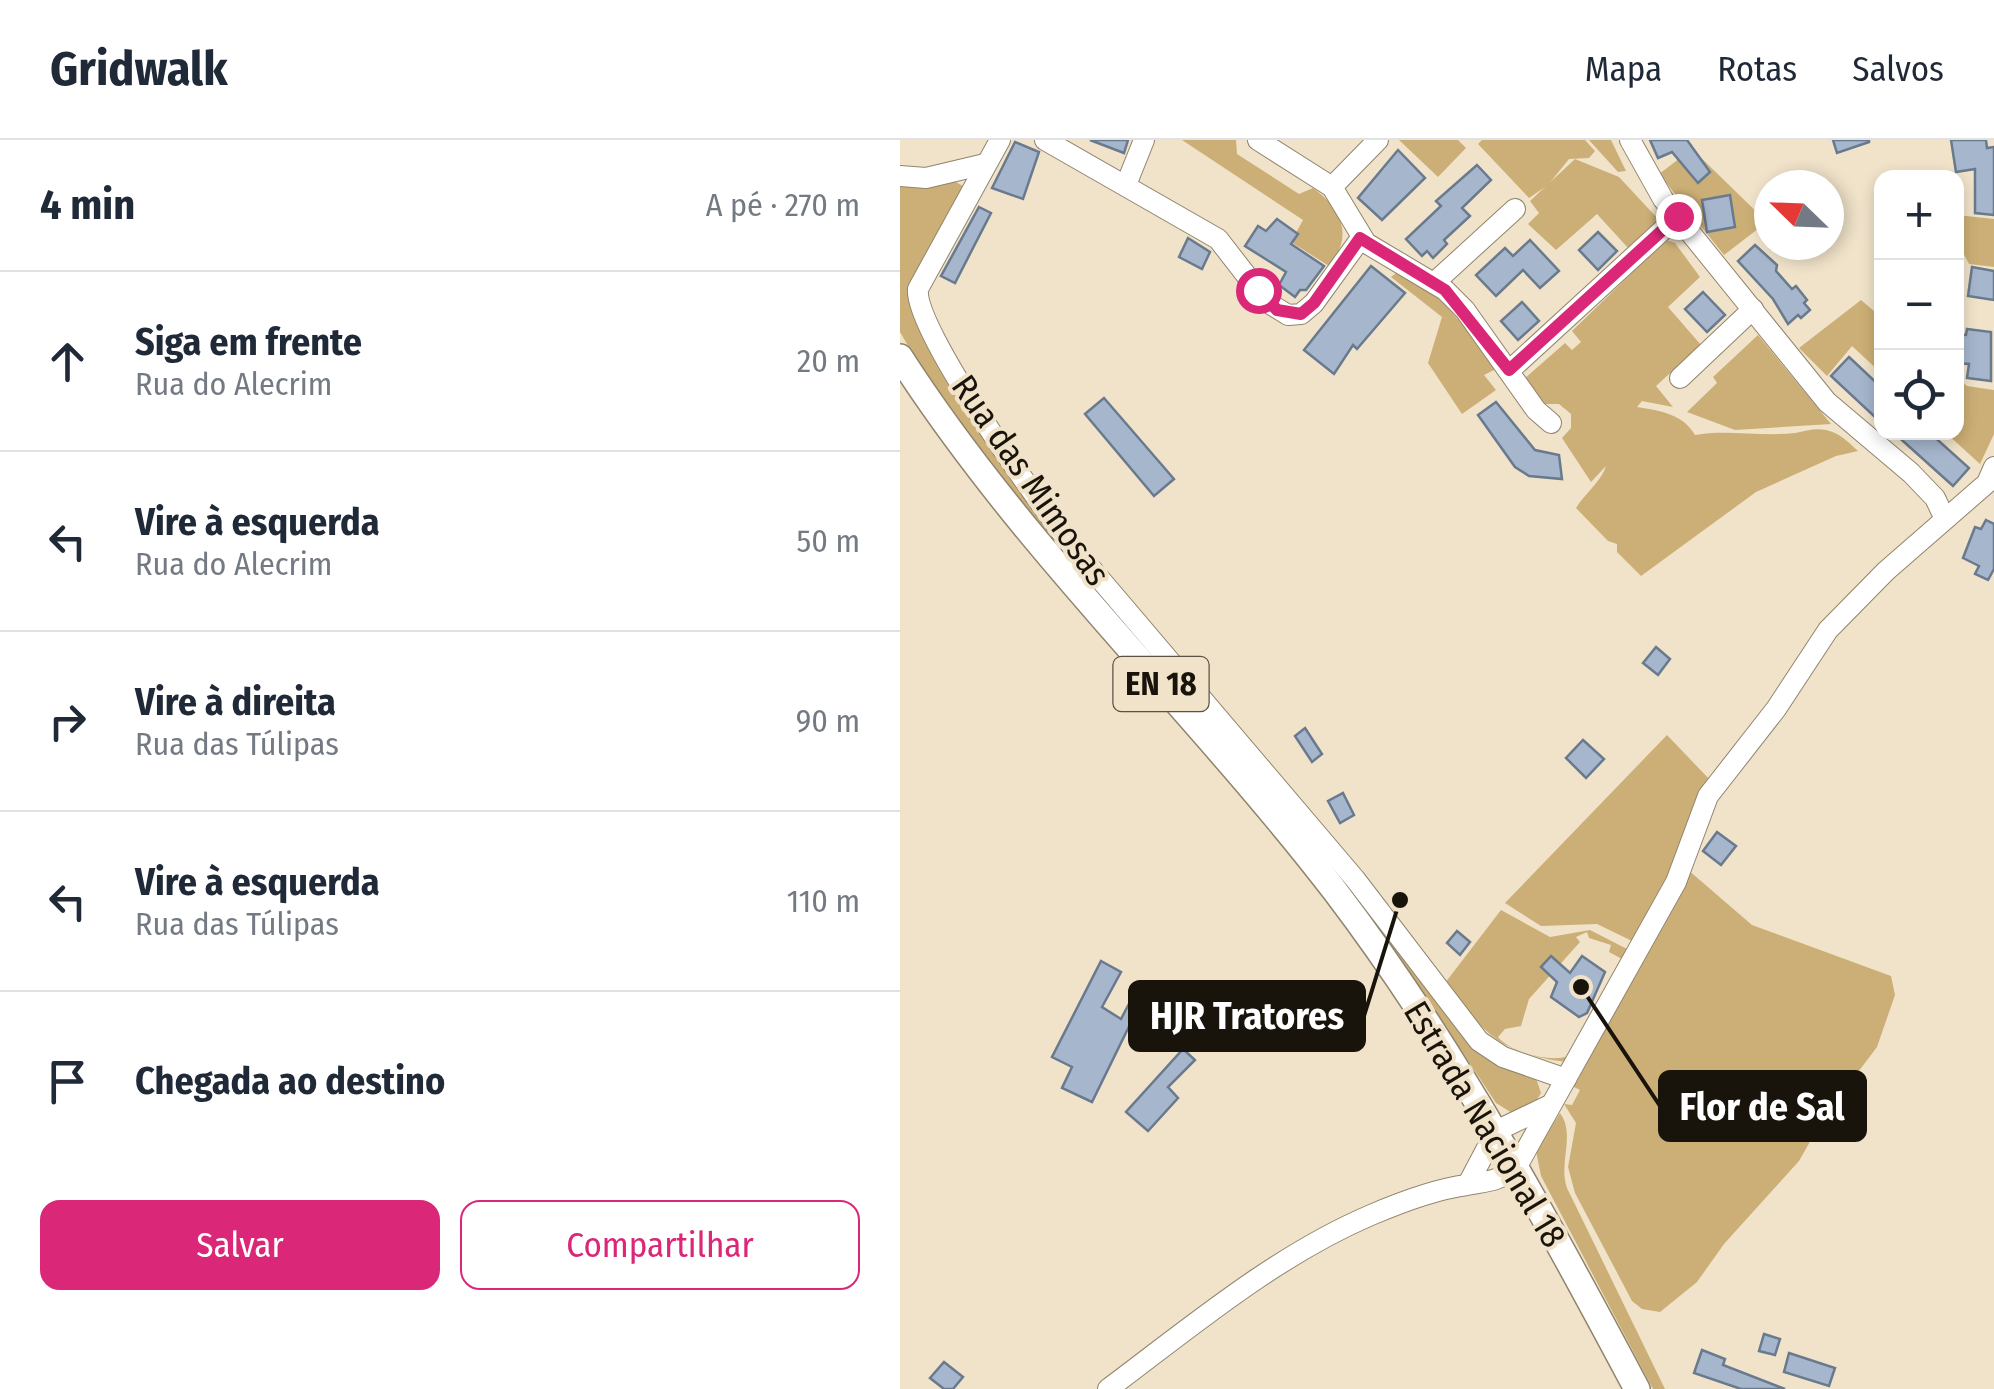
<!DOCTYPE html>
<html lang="pt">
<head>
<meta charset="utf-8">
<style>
  :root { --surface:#fff; --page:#f6f6f7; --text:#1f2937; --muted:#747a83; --line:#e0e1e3; --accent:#db2777 }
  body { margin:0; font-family:"Fira Sans Condensed",sans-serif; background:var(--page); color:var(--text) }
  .controls { position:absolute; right:30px; top:30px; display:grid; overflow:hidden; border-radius:20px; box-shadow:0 5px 15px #0003 }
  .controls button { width:90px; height:90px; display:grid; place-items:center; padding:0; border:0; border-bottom:2px solid var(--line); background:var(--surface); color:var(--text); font:50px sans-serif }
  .compass { position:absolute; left:854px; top:30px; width:90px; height:90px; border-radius:50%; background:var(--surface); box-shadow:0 5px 15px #0003; rotate:293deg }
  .stop { position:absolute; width:30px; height:30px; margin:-22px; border:8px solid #db2777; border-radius:50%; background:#fff }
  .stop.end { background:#db2777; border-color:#fff; box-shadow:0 2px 10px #0008 }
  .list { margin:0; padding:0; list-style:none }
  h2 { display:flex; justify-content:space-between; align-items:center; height:130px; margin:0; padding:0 40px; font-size:42px }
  h2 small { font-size:32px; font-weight:400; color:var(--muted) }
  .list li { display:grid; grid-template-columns:65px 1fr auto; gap:30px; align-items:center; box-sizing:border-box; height:180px; padding:0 40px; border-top:2px solid var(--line) }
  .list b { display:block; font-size:38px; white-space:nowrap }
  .list p { margin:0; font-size:32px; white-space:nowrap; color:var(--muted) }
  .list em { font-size:32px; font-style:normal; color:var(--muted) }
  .actions { display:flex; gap:20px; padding:30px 40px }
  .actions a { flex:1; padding:22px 0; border:2px solid var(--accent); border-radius:20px; text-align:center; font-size:35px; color:var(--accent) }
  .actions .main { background:var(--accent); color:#fff }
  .icon { flex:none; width:55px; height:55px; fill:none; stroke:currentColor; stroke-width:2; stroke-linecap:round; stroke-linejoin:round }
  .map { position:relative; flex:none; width:1094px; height:1249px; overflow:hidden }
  header { display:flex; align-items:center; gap:60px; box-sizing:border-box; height:140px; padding:0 50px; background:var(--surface); border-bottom:2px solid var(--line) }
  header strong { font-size:48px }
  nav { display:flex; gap:55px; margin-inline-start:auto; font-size:35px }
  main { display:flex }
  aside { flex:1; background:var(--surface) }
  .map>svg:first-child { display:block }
  .green { fill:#ccaf76 }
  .building { fill:#a6b6cc; stroke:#6a7a8e; stroke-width:2.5 }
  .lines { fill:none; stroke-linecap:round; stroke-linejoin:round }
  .minor-casing { stroke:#90846d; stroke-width:22 }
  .major-casing { stroke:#90846d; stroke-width:28 }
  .minor { stroke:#fff; stroke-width:20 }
  .major { stroke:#fff; stroke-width:25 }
  .route { stroke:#db2777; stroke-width:12 }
  .labels { text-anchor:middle; stroke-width:8; stroke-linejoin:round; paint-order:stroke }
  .shield { fill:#f1e3ca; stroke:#5a5244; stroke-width:2.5 }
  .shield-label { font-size:32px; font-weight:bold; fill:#19140b }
  .street-label { font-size:35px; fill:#19140b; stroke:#f1e3ca }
  .leader { fill:none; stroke:#19140b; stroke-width:4 }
  .callout-dot { fill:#19140b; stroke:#f1e3ca; stroke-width:4 }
  .callout { fill:#19140b; stroke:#19140b; stroke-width:4 }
  .callout-label { font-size:38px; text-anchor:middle; font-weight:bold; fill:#fff }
</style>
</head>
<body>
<header>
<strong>Gridwalk</strong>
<nav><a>Mapa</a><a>Rotas</a><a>Salvos</a></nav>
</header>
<main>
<aside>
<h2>4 min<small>A pé · 270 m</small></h2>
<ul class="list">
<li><svg class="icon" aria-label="ahead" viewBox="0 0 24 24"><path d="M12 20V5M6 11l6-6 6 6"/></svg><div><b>Siga em frente</b><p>Rua do Alecrim</p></div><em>20 m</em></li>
<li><svg class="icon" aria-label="left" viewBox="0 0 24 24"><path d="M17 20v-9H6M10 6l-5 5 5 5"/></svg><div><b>Vire à esquerda</b><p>Rua do Alecrim</p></div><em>50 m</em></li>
<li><svg class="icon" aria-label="right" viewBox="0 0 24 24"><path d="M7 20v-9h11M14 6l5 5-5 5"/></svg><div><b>Vire à direita</b><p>Rua das Túlipas</p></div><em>90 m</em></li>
<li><svg class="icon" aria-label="left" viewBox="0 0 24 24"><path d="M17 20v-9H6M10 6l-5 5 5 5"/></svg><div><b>Vire à esquerda</b><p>Rua das Túlipas</p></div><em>110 m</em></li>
<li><svg class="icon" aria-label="arrive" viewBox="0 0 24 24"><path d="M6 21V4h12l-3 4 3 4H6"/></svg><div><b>Chegada ao destino</b></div></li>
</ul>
<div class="actions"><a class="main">Salvar</a><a>Compartilhar</a></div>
</aside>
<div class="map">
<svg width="1094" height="1249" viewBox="0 0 1094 1249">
  <rect width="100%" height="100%" fill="#f1e3ca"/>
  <g class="green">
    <path d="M282 0H336L337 14 399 54 413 48C442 69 454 96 429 126L391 102 403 80Z"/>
    <path d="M499 0H558L566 8 538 37Z"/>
    <path d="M582 0H685L695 11 689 18 669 19 648 45 629 58 578 4Z"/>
    <path d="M689 0H711L726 31 718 32Z"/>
    <path d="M792 9 867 82 824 115 759 34Z"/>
    <path d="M675 19 719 37 760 81 729 109 697 74 656 110 628 84 639 73 630 61Z"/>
    <path d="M54 41 63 46 9 157 76 280 546 867 636 938 641 953 635 963 612 973 596 963 521 849 160 419 30 244 0 192V43Z"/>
    <path d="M1057 75 1094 79V127L1069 124 1057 101Z"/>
    <path d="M766 100 775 103 800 137 768 167 801 205 756 246 773 267 742 261 737 267C761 271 783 274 795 295 826 289 861 297 895 293 906 291 915 288 926 290 940 293 948 302 958 311L936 316 856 352 741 436 717 412V404L708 401 676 368C686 352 701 342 706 326L691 342 662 298 671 288V274L659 264H641L624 239 665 203 672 210 681 202 672 191Z"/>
    <path d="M500 130C543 155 568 190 596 229L584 235 596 250 562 274 528 223 542 177 491 137Z"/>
    <path d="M961 160 981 177V233L952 206 927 236 899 208Z"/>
    <path d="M858 195 931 284 835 290 787 272 817 243 813 237Z"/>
    <path d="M1057 238 1067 246 1094 250V294L1080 324 1046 293 1056 292Z"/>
    <path d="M767 595 812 642 779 716 732 801 697 784 641 786 605 763Z"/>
    <path d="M787 729 852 785 991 836 995 855 977 907 924 977 899 1021 824 1104 797 1142 760 1172 742 1169 732 1161 675 1053 668 1027 676 983 664 964 672 965 680 950 674 947Z"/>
    <path d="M601 770 650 797 690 790 729 810 722 819 709 812 711 805 689 798 687 792 676 797 680 802 629 859 621 886 605 889 598 897C610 912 650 923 668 916V922C600 914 585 894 545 843Z"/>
    <path d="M660 973C676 995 658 1023 667 1048L765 1249H753L641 1036 636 1011Z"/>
  </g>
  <g class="building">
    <path d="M190 0H228L224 13Z"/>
    <path d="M750 0H787L810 32 798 43 772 12 758 18Z"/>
    <path d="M933 0H969V2L937 13Z"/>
    <path d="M1051 0H1086L1087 8 1094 7V75L1075 73V29L1056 32Z"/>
    <path d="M115 2 139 12 123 59 92 48Z"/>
    <path d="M498 10 525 38 482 80 458 58Z"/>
    <path d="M577 25 591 40 562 68 570 76 544 100 547 104 533 118 527 111 522 116 506 99 541 66 536 61Z"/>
    <path d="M830 55 835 87 807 92 802 60Z"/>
    <path d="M79 67 91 73 55 143 41 136Z"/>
    <path d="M377 79 398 94 391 104 424 126 406 150H400L395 157 379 145 386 132 345 106 358 86 366 91Z"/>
    <path d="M698 92 717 111 698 130 679 110Z"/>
    <path d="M288 98 310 112 302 129 279 117Z"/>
    <path d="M630 100 659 131 640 148 623 130 596 156 576 135 605 108 613 116Z"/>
    <path d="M855 105 877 125 876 131 892 149 896 146 907 160 904 163 910 170 901 178 898 175 888 184 873 159 838 121Z"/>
    <path d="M471 126 505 153 457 209 453 205 434 234 404 210Z"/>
    <path d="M1072 127 1094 131V160L1068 156Z"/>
    <path d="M803 152 825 175 807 192 785 169Z"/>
    <path d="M622 162 639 181 618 200 601 181Z"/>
    <path d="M1067 189 1091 192V241L1067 238 1069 224 1056 223V194L1066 195Z"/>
    <path d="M949 217 982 248V271L976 278 931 236Z"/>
    <path d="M204 258 274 339 254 356 185 274Z"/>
    <path d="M596 262 635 310 659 315 662 339 629 336 615 327 578 275Z"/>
    <path d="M993 292 1030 293 1069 328 1053 346Z"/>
    <path d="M1086 380 1094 384V429L1088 440 1075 434 1079 426 1063 418 1075 387 1081 389Z"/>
    <path d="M756 507 770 519 758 535 743 523Z"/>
    <path d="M405 588 422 614 412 622 395 596Z"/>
    <path d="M683 600 704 619 686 638 666 618Z"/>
    <path d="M443 653 454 675 440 683 428 661Z"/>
    <path d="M817 692 836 706 821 725 803 711Z"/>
    <path d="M557 791 570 802 560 815 547 803Z"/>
    <path d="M651 816 670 833 682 816 705 832 687 873 679 877 651 857 657 842 641 827Z"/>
    <path d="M201 821 221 832 202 867 221 879 232 858 241 862 192 962 162 948 172 927 152 917Z"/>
    <path d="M283 909 295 920 268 947 278 958 248 991 226 972Z"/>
    <path d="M864 1194 880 1199 875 1215 859 1211Z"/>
    <path d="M802 1210 825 1219 823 1225 885 1249H841L794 1233Z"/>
    <path d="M889 1213 935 1228 929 1246 884 1232Z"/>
    <path d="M44 1222 63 1237 53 1249H44L30 1238Z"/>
  </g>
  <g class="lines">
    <g class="minor-casing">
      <g id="minor">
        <path d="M100 0 18 149C13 189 142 367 172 406L455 739 579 901 603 917 666 939"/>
        <path d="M145 0 318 99 367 162 388 175 401 174 414 163 461 98"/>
        <path d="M358 0 432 47 466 103 545 150 565 170 636 270 651 283"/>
        <path d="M730 0 763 59 927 262 1011 333 1035 358 1045 379"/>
        <path d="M0 36 26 38 85 24"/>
        <path d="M226 45 244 0"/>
        <path d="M432 47 478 0"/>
        <path d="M535 142 615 69"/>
        <path d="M609 231 778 76"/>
        <path d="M780 238 853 169"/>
        <path d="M568 1044 596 991 648 966"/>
        <path d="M208 1249C291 1187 375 1116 471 1075 499 1063 536 1049 567 1045 588 1041 597 1042 616 1028L776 742 808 656 876 569 928 490 986 431 1087 343 1094 327"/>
      </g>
    </g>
    <g class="major-casing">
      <path id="major" d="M0 217C124 410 295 569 435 751 553 906 646 1078 737 1249"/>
    </g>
    <use href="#minor" class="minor"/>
    <use href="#major" class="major"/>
  </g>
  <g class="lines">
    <path class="route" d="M358 150 377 170 401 174 414 163 460 98 545 150 609 230 778 76"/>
  </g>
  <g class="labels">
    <rect class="shield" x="213.5" y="517" width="95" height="54" rx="8"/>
    <g class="shield-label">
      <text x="261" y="555">EN 18</text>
    </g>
    <g class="street-label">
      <text transform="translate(131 340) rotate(55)" y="12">Rua das Mimosas</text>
      <text transform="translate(585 984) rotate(59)" y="12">Estrada Nacional 18</text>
    </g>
  </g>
  <path class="leader" d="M500 760L464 876M681 847L760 966"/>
  <g class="callout-dot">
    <circle cx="500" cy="760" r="10"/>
    <circle cx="681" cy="847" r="10"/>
  </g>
  <g class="callout">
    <rect x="230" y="842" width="234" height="68" rx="10"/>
    <rect x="760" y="932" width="205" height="68" rx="10"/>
  </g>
  <g class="callout-label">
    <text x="347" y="889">HJR Tratores</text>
    <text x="862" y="980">Flor de Sal</text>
  </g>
</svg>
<div class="controls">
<button>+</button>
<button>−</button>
<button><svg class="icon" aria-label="locate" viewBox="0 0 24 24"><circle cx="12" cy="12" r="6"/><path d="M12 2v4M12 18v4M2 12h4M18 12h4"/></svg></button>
</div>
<svg class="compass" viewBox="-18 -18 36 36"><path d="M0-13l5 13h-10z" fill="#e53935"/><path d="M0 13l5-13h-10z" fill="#747a83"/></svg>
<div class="stop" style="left:358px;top:150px"></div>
<div class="stop end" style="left:778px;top:76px"></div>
</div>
</main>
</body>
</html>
